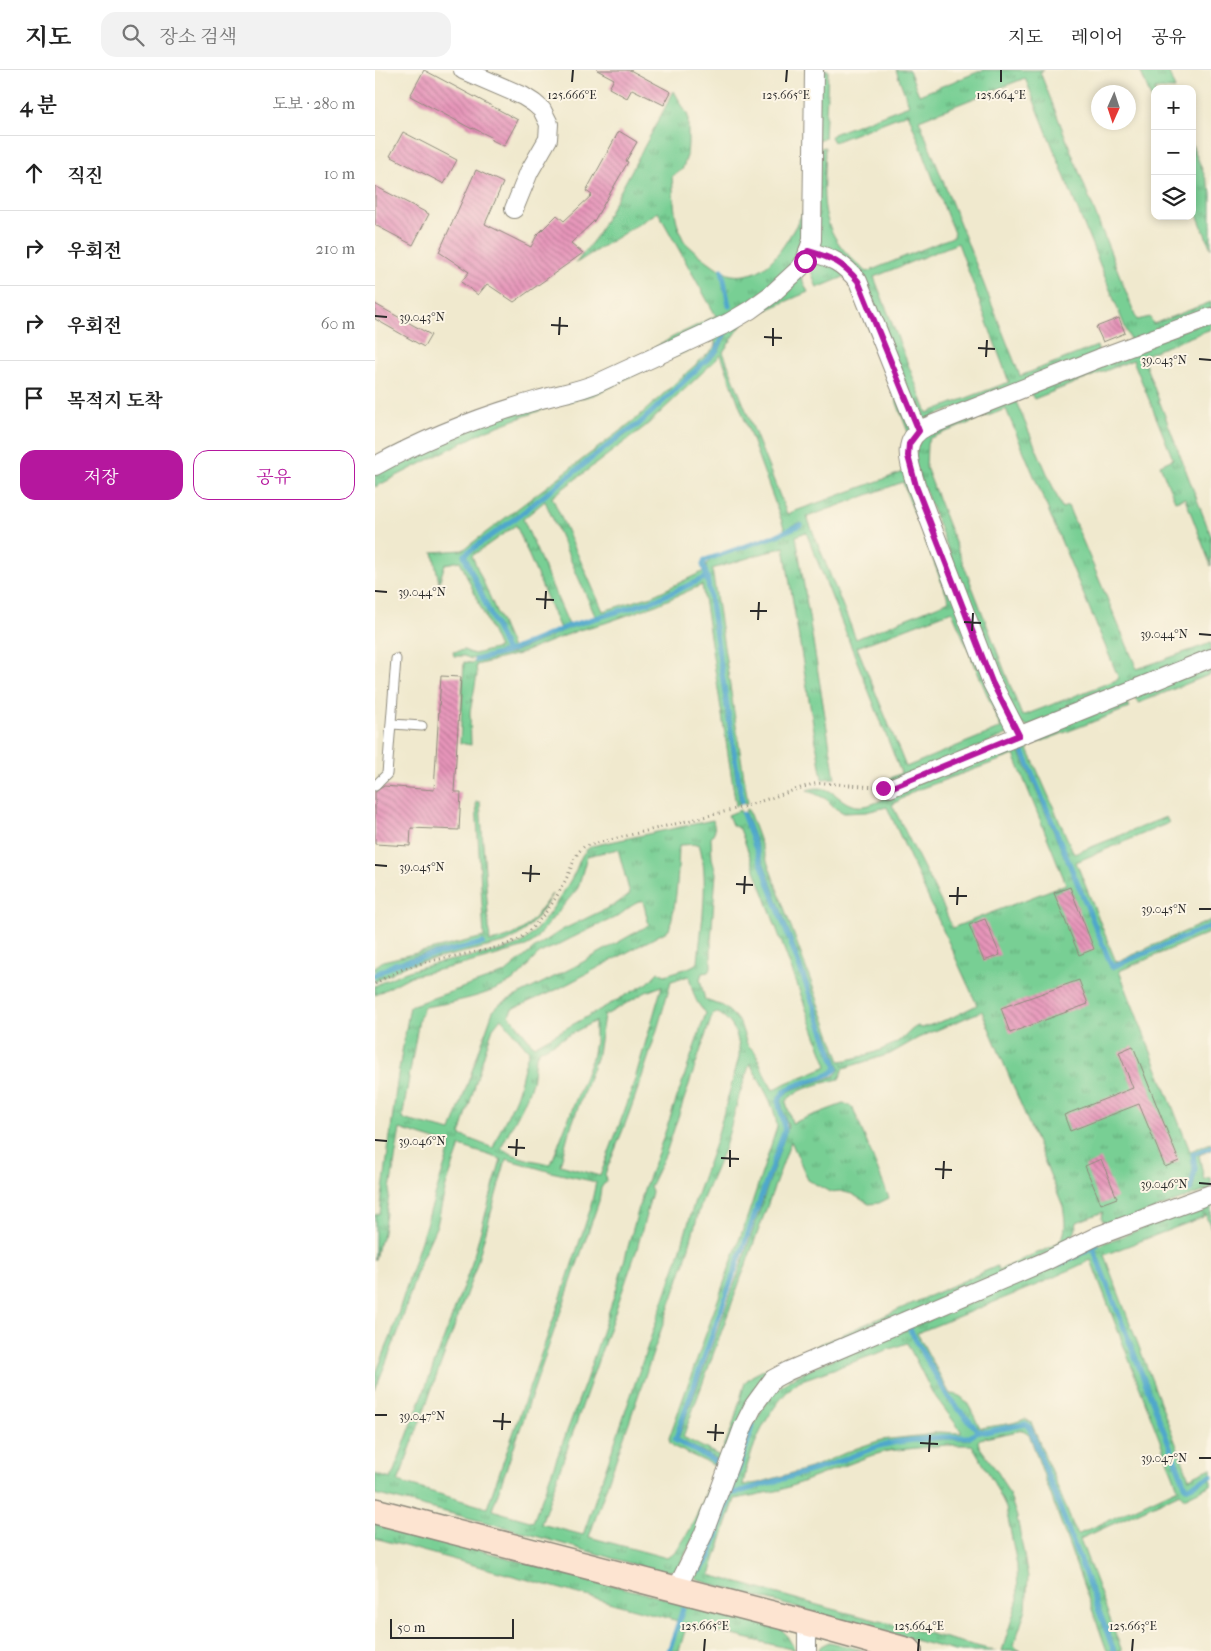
<!DOCTYPE html>
<html lang="ko">
<head>
<meta charset="utf-8">
<style>
  :root { --surface:#fff; --page:#f2f2f2; --text:#222; --muted:#767676; --line:#e0e0e0; --accent:#b5179e }
  body { margin:0; font-family:"IM FELL French Canon","Noto Serif KR",serif; background:var(--page); color:var(--text) }
  .controls { position:absolute; right:15px; top:15px; display:grid; overflow:hidden; border-radius:10px; box-shadow:0 2px 8px #0003 }
  .controls button { width:45px; height:45px; display:grid; place-items:center; padding:0; border:0; border-bottom:1px solid var(--line); background:var(--surface); color:var(--text); font:25px sans-serif }
  .compass { position:absolute; left:716px; top:15px; width:45px; height:45px; border-radius:50%; background:var(--surface); box-shadow:0 2px 8px #0003; rotate:183deg }
  .scale { position:absolute; left:15px; bottom:12px; width:124px; box-sizing:border-box; padding-left:5px; border:2px solid #2b2b2b; border-top:0; font-size:14px; line-height:18px; white-space:nowrap; color:#2b2b2b; -webkit-text-stroke:4px #fcf5e5; paint-order:stroke }
  .stop { position:absolute; width:15px; height:15px; margin:-11px; border:4px solid #b5179e; border-radius:50%; background:#fff }
  .stop.end { background:#b5179e; border-color:#fff; box-shadow:0 1px 5px #0008 }
  .list { margin:0; padding:0; list-style:none }
  h2 { display:flex; justify-content:space-between; align-items:center; height:65px; margin:0; padding:0 20px; font-size:21px }
  h2 small { font-size:16px; font-weight:400; color:var(--muted) }
  .list li { display:grid; grid-template-columns:32px 1fr auto; gap:15px; align-items:center; box-sizing:border-box; height:75px; padding:0 20px; border-top:1px solid var(--line) }
  .list b { display:block; font-size:19px; white-space:nowrap }
  .list em { font-size:16px; font-style:normal; color:var(--muted) }
  .actions { display:flex; gap:10px; padding:15px 20px }
  .actions a { flex:1; padding:11px 0; border:1px solid var(--accent); border-radius:15px; text-align:center; font-size:18px; color:var(--accent) }
  .actions .main { background:var(--accent); color:#fff }
  .icon { flex:none; width:28px; height:28px; fill:none; stroke:currentColor; stroke-width:2; stroke-linecap:round; stroke-linejoin:round }
  .map { position:relative; flex:none; width:836px; height:1581px; overflow:hidden }
  header { display:flex; align-items:center; gap:30px; box-sizing:border-box; height:70px; padding:0 25px; background:var(--surface); border-bottom:1px solid var(--line) }
  header strong { font-size:24px }
  nav { display:flex; gap:28px; margin-inline-start:auto; font-size:18px }
  .search { width:350px; height:45px; background:var(--page); display:flex; align-items:center; gap:12px; box-sizing:border-box; padding:0 18px; border-radius:15px; color:var(--muted); font-size:19px }
  main { display:flex }
  aside { flex:1; background:var(--surface) }
  .map>svg:first-child { display:block }
  .grass { fill:url(#grass-tufts); stroke:#527d60; fill-rule:evenodd }
  .lines { fill:none; stroke-linecap:round; stroke-linejoin:round }
  .stream { stroke:#4fa7cc; stroke-width:5 }
  .building { fill:url(#building-back-hatch) }
  .lane-casing { stroke:#8e8a7c; stroke-width:11 }
  .street-casing { stroke:#8e8a7c; stroke-width:20 }
  .secondary-casing { stroke:#8e8a7c; stroke-width:28 }
  .path { stroke:#8e8a7c; stroke-width:3; stroke-dasharray:1 4; stroke-linecap:butt }
  .lane { stroke:#fff; stroke-width:9 }
  .street { stroke:#fff; stroke-width:18 }
  .secondary { stroke:#fde4d1; stroke-width:25 }
  .route { stroke:#b5179e; stroke-width:6 }
  .ticks { fill:none; stroke:#2b2b2b; stroke-width:2 }
  .ticks-label { font-size:12px; text-anchor:middle; fill:#2b2b2b; stroke:#fcf5e5; stroke-width:4; stroke-linejoin:round; paint-order:stroke }
</style>
</head>
<body>
<header>
<strong>지도</strong>
<div class="search"><svg class="icon" aria-label="search" viewBox="0 0 24 24"><circle cx="10" cy="10" r="6"/><path d="M15 15l6 6"/></svg>장소 검색</div>
<nav><a>지도</a><a>레이어</a><a>공유</a></nav>
</header>
<main>
<aside>
<h2>4 분<small>도보 · 280 m</small></h2>
<ul class="list">
<li><svg class="icon" aria-label="ahead" viewBox="0 0 24 24"><path d="M12 20V5M6 11l6-6 6 6"/></svg><div><b>직진</b></div><em>10 m</em></li>
<li><svg class="icon" aria-label="right" viewBox="0 0 24 24"><path d="M7 20v-9h11M14 6l5 5-5 5"/></svg><div><b>우회전</b></div><em>210 m</em></li>
<li><svg class="icon" aria-label="right" viewBox="0 0 24 24"><path d="M7 20v-9h11M14 6l5 5-5 5"/></svg><div><b>우회전</b></div><em>60 m</em></li>
<li><svg class="icon" aria-label="arrive" viewBox="0 0 24 24"><path d="M6 21V4h12l-3 4 3 4H6"/></svg><div><b>목적지 도착</b></div></li>
</ul>
<div class="actions"><a class="main">저장</a><a>공유</a></div>
</aside>
<div class="map">
<svg width="836" height="1581" viewBox="0 0 836 1581">
  <defs>
    <pattern id="grass-tufts" width="24" height="20" patternUnits="userSpaceOnUse" patternTransform="scale(1.25)"><rect width="24" height="20" fill="#78cf94"/><path d="M3 7l-1-3M5 7V3M7 7l1-3M15 17l-1-3M17 17v-4M19 17l1-3" fill="none" stroke="#63a879"/></pattern>
    <pattern id="building-back-hatch" width="6" height="6" patternUnits="userSpaceOnUse" patternTransform="scale(1.25)"><rect width="6" height="6" fill="#e694b9"/><path d="M-1 5l2 2M0 0l6 6M5-1l2 2" fill="none" stroke="#bb7997"/></pattern>
  </defs>
  <rect width="100%" height="100%" fill="#fcf5e5"/>
  <filter id="ink" filterUnits="userSpaceOnUse"><feTurbulence type="fractalNoise" baseFrequency=".02" numOctaves="2"/><feDisplacementMap in="SourceGraphic" scale="10" xChannelSelector="R" yChannelSelector="G"/><feConvolveMatrix kernelMatrix="1 2 1 2 8 2 1 2 1" color-interpolation-filters="sRGB"/></filter>
  <filter id="wash" filterUnits="userSpaceOnUse"><feTurbulence type="fractalNoise" baseFrequency=".0096" numOctaves="4" result="noise"/><feDisplacementMap in="SourceGraphic" scale="20" xChannelSelector="R" yChannelSelector="G"/><feGaussianBlur stdDeviation="1.12" result="paint"/><feColorMatrix in="noise" values="0 0 0 0 0 0 0 0 0 0 0 0 0 0 0 0 0 1.4 0 .05"/><feComposite in="paint" operator="in"/></filter>
  <g filter="url(#wash)">
    <rect width="100%" height="100%" fill="#f0e9ce"/>
    <g class="grass">
      <path d="M444 0H453L450 68 441 71Z"/>
      <path d="M521 0H534L544 25 608 0H669L665 2 762 250 775 247 778 254 836 232V242L756 272 650 8 544 50 645 306 722 276 724 284 545 351 488 210 443 173 441 79 450 77C448 135 442 162 492 202L580 166 533 43 459 72 456 67 458 64 534 35ZM583 173 634 312 552 343 499 207Z"/>
      <path d="M765 0H793L800 19H780V38Z"/>
      <path d="M299 21 313 46V73L312 86 307 100 297 106C299 126 298 150 308 169 311 176 345 201 353 204 362 207 375 205 383 201 405 190 421 154 433 134L427 189 351 252 225 309 298 267 341 246 283 142 201 193 221 167Z"/>
      <path d="M817 74 836 122V179L817 132Z"/>
      <path d="M445 193C461 194 471 201 483 213L540 358 533 362 475 209 471 206 442 218 436 201 440 194Z"/>
      <path d="M425 205 433 222 377 246 370 250 348 282 412 444 534 400 635 663 516 714 511 710 526 703 431 462 421 466 460 708 447 709 409 477 337 499 373 733 369 734 331 495 335 490 405 466 427 455 425 452 410 460 346 285 272 355 177 427 228 541 277 526 329 501 330 506 277 530 221 548 170 431 148 449 194 555 185 559 141 455 97 486 137 578 133 580 91 485 143 448 218 389 264 355 344 281 355 256ZM528 412 531 422 574 531 481 569 432 447ZM577 541 626 658 531 697 482 577Z"/>
      <path d="M836 249V259L767 286 836 466V496L810 428 800 431 785 395 798 389 758 290 659 329 654 321Z"/>
      <path d="M350 258 341 280 263 353 248 362 141 446 87 485 130 581 96 589 89 586H79L78 582 89 580 99 584 124 578 85 491 70 494 64 513 58 482 88 480 262 348 341 276 339 269 254 307 236 317 218 325 180 335 112 360 0 417V401L59 373Z"/>
      <path d="M639 327 687 438 693 436 762 599 836 573V584L653 657 641 652 539 392 545 365ZM631 339 744 609 647 646 551 397 552 374 555 368Z"/>
      <path d="M331 509 365 735 361 736 327 515 281 535 230 553 204 560 144 584 101 595 102 605 95 642 96 675 85 673 89 592 97 593 135 584 194 558 278 532Z"/>
      <path d="M836 589V604L764 633 759 624Z"/>
      <path d="M750 627 754 638 652 677 699 784 791 747 794 753 701 792 741 892 836 850V854L738 895 648 678 644 680 737 899 836 857V862L744 901 815 1081 836 1073V1075L816 1083 818 1099 813 1121 818 1120 821 1099 820 1085 836 1079V1080L824 1085 829 1110 836 1107V1119L732 1156 726 1148 728 1142 702 1152C701 1165 695 1171 685 1178L403 1302 303 1498C295 1503 288 1501 278 1500L133 1458 0 1424V1404L16 1409 96 1196 126 1089 85 1076 71 1116 62 1155 45 1192 24 1260 0 1320V1306L16 1266 76 1075 25 1059 7 1168 3 1175 0 1190V1145L5 1143 23 1005 35 936 130 903 161 877 187 860 241 834 255 824 243 779 212 786 203 818 158 872 147 878 90 894 36 906 0 925V916C29 899 62 893 94 887 107 884 135 880 146 873 165 861 188 824 199 804 205 792 205 783 217 776L338 750 340 760 336 768 337 788 341 803 336 870V898L333 902 327 903 325 909 330 930 348 936 357 944 365 953 372 974 381 983 390 1006 398 1020 411 1013 448 998 452 996 365 759 357 755 353 745 365 740 461 998C452 1009 410 1011 403 1028 399 1038 411 1051 408 1062L358 1206 299 1370 347 1395 346 1391 303 1369 362 1207 413 1056C411 1049 405 1036 407 1029 411 1016 450 1012 460 1005 462 1003 463 1001 465 999L370 743 371 740 373 739 465 991C483 989 514 979 528 968 534 963 536 959 543 956L547 958 576 948 602 935 512 737 491 742 469 743 460 738 451 729 432 720C460 710 463 739 489 736 500 735 511 727 521 722ZM639 685 691 814 577 858 570 840 517 735 539 721ZM324 774C335 808 326 857 323 893L313 898 290 905 283 902 273 913 159 976 134 945 137 939 183 919 294 860C302 832 303 804 304 775ZM268 831 274 855 199 897 125 934 118 941 76 1061 27 1049 44 949 49 937C76 933 118 925 140 909 151 901 156 889 167 882 171 880 176 878 181 876 200 866 219 857 239 848 250 843 256 833 268 831ZM314 906C318 921 319 932 331 943L284 1080 269 1119 242 1217 210 1313 158 1452 117 1440 224 1131 226 1118 231 1111 230 1104C257 1041 278 977 296 911ZM287 916 255 1026 225 1106 185 1095 193 1065 223 983 229 946 271 922ZM607 941 688 1136C694 1171 687 1173 657 1185 646 1190 635 1195 624 1200L622 1196 396 1296 377 1306 370 1312 357 1358 345 1386 308 1367 416 1071 433 1110 455 1122 465 1121 477 1124 494 1134 504 1133 514 1128 478 1038 474 1035 468 1034 417 1053 411 1032C418 1019 449 1013 464 1009L469 998 515 984 543 968ZM338 943H343C359 952 365 968 364 987L341 1071 320 1130 304 1185 208 1465 166 1454 262 1179 277 1122 275 1117 291 1083ZM126 948 154 981C148 996 147 1012 141 1027 134 1045 124 1060 118 1078L85 1065 113 972 118 958ZM220 951V972L217 988 176 1094C159 1091 141 1088 126 1078 136 1055 151 1035 157 1011 160 1000 157 990 164 981ZM375 993C385 1014 400 1033 402 1057L373 1145 294 1368 295 1373 299 1377 340 1396C331 1422 315 1473 292 1488L214 1467 309 1194 327 1131 350 1077 364 1026ZM131 1089 176 1102 221 1112 215 1140 183 1236 112 1438 23 1412 101 1197Z"/>
      <path d="M101 732H105L115 872C151 865 157 851 177 824 165 845 153 863 129 873L29 896 0 912V906L20 895 37 890 108 874 107 872C72 880 31 884 0 903V897L8 891 109 867Z"/>
      <path d="M836 1128V1129L726 1172 701 1185 537 1256 452 1289 418 1305 404 1313 393 1323 376 1357 334 1486 324 1500V1504L336 1487 378 1358 395 1324 419 1307 453 1291 534 1259 572 1327 602 1361 595 1366H566L522 1371 504 1375 415 1407 365 1420 364 1423 449 1398 505 1377 522 1373 566 1369H590L600 1366 603 1363H610L650 1355 654 1358 738 1581H732L654 1364 648 1360 605 1369 603 1371 604 1376 624 1404 634 1424 642 1447 653 1507 651 1539 639 1575 641 1578 646 1581H627L643 1529 642 1495 631 1438 617 1409 597 1375H571L513 1381 495 1386 406 1420 360 1429 335 1505 446 1536 621 1581H580L332 1513 321 1508 317 1504 318 1498 335 1460 376 1349 389 1325 397 1315 435 1294 630 1213 697 1183 722 1169ZM532 1273 557 1322 586 1361V1363L563 1362 552 1365 506 1370 482 1378 435 1398 383 1413 368 1415C374 1379 395 1333 424 1311Z"/>
      <path d="M836 1132V1158L830 1144 828 1147 729 1185 814 1408 836 1398V1405L812 1416 720 1178 727 1174Z"/>
      <path d="M717 1179 810 1419 836 1407V1415L809 1428 805 1423 705 1469 747 1581H741L656 1357 651 1353 610 1361 604 1360 574 1326 536 1258 702 1188ZM716 1190 803 1418 702 1465 656 1352 650 1349 638 1353 606 1358C596 1346 595 1324 575 1324L542 1263 664 1214Z"/>
      <path d="M0 1451 155 1494 405 1558 411 1564 420 1580 312 1554 304 1581H295L309 1538 303 1551 0 1468Z"/>
      <path d="M454 1572 491 1581H448L443 1580 446 1576Z"/>
    </g>
    <g class="lines">
      <g class="stream">
        <path d="M347 200 354 236"/>
        <path d="M332 507 328 495 330 490 400 466 425 455"/>
        <path d="M132 582 89 485 142 447 249 363 263 355 342 280 351 260"/>
        <path d="M101 590 132 582 194 556 278 531 332 507 367 732"/>
        <path d="M647 679 737 897 836 856"/>
        <path d="M0 905 20 894 108 873"/>
        <path d="M815 1120 820 1099 818 1084 836 1077"/>
        <path d="M718 1178 811 1418 836 1406"/>
        <path d="M685 1194 722 1175"/>
        <path d="M534 1258 573 1327 603 1361 610 1362 651 1354 655 1358 739 1581"/>
        <path d="M345 1394 300 1370 409 1062C412 1051 401 1037 405 1028 413 1010 451 1012 462 998L368 744"/>
        <path d="M360 1423 449 1397 504 1376 522 1372 566 1367H595L603 1361"/>
        <path d="M325 1501 335 1487 378 1356"/>
        <path d="M294 1581 308 1539"/>
      </g>
    </g>
    <g id="blocks">
      <g class="building">
        <path d="M49 0 143 50 129 76 115 69 116 67 98 58 97 59 35 26Z"/>
        <path d="M222 0H255L296 22 289 35 257 19 252 28 234 18 239 9Z"/>
        <path d="M244 61 262 72 251 91 253 92 219 151 196 173 208 183 139 232 112 214 103 225 86 212 94 202 64 182 101 100 128 113 110 154 156 177 162 165 182 145 189 151 217 125 211 121Z"/>
        <path d="M28 62 82 90 69 114 15 86Z"/>
        <path d="M0 116 54 144 38 175 0 155Z"/>
        <path d="M0 234 56 265 49 277 0 249Z"/>
        <path d="M744 248 750 263 728 272 721 257Z"/>
        <path d="M66 606 86 607 79 722H86L84 760 36 758 35 776 0 774V722L9 716 59 720Z"/>
        <path d="M695 817 719 879 704 885 679 823Z"/>
        <path d="M610 849 625 885 609 891 594 855Z"/>
        <path d="M704 910 713 934 635 963 626 938Z"/>
        <path d="M758 976 804 1091 790 1097 764 1034 695 1061 689 1045 758 1018 744 982Z"/>
        <path d="M726 1089 742 1128 726 1134 710 1096Z"/>
      </g>
    </g>
  </g>
  <g filter="url(#ink)">
    <use href="#blocks" fill-opacity="0" stroke="#8e8a7c" stroke-width="1"/>
    <g class="lines">
      <g class="lane-casing">
        <g id="lane">
          <path d="M17 654 47 656"/>
          <path d="M0 716 12 704 21 589"/>
        </g>
      </g>
      <g class="street-casing">
        <g id="street">
          <path d="M88 0 148 26 159 33 167 40 174 54 173 69 154 102 139 139"/>
          <path d="M433 181C457 188 467 192 483 211L543 361"/>
          <path d="M0 396C51 368 107 346 163 330 184 324 205 321 225 312L353 253 375 240 397 224 425 198 430 191 437 170 439 0"/>
          <path d="M644 665 617 613 541 415C534 393 525 369 551 357L725 288 836 247"/>
          <path d="M515 718 836 588"/>
          <path d="M301 1520 328 1465 369 1355 379 1335 398 1309 413 1301 671 1191 722 1166 836 1124"/>
          <path d="M432 1553V1581"/>
        </g>
      </g>
      <g class="secondary-casing">
        <path id="secondary" d="M0 1441 432 1553 534 1581"/>
      </g>
      <path class="path" d="M0 914C29 893 67 889 101 882 116 879 132 876 145 868 165 854 183 827 193 805 198 794 200 783 210 776L365 738 438 714 449 713 500 717"/>
      <use href="#lane" class="lane"/>
      <use href="#street" class="street"/>
      <use href="#secondary" class="secondary"/>
    </g>
  </g>
  <g class="lines" filter="url(#ink)">
    <path class="route" d="M430 191 433 181C457 188 467 192 483 211L544 361 534 374 533 386 541 416 617 612 644 665 515 718H508"/>
  </g>
  <path class="ticks" d="M197 12 198 0M411 12 412 0M626 12V0M0 246 12 247M176 255 193 256M184 265 185 247M389 267 407 268M398 276V258M603 278 620 279M611 287 612 270M824 289 836 290M0 521 12 522M161 529 179 530M170 539 171 521M375 541H392M383 550 384 532M589 552 606 553M597 561 598 543M824 564 836 565M0 795 12 796M147 803 165 804M155 812 156 795M361 814 378 815M369 824 370 806M574 826H592M582 835 583 817M824 839H836M0 1070 12 1071M133 1077 150 1078M141 1086 142 1069M346 1088 364 1089M355 1097V1080M560 1099 577 1100M568 1109 569 1091M824 1113 836 1114M0 1345H12M118 1351 136 1352M127 1360 128 1343M332 1362 349 1363M340 1371 341 1354M545 1373 563 1374M554 1382 555 1365M824 1388H836M329 1581 330 1569M543 1581 544 1569M757 1581 758 1569"/>
  <g class="ticks-label">
    <text x="197" y="29">125.666°E</text>
    <text x="411" y="29">125.665°E</text>
    <text x="626" y="29">125.664°E</text>
    <text x="47" y="251">39.043°N</text>
    <text x="789" y="294">39.043°N</text>
    <text x="47" y="526">39.044°N</text>
    <text x="789" y="568">39.044°N</text>
    <text x="47" y="801">39.045°N</text>
    <text x="789" y="843">39.045°N</text>
    <text x="47" y="1075">39.046°N</text>
    <text x="789" y="1118">39.046°N</text>
    <text x="47" y="1350">39.047°N</text>
    <text x="789" y="1392">39.047°N</text>
    <text x="330" y="1560">125.665°E</text>
    <text x="544" y="1560">125.664°E</text>
    <text x="758" y="1560">125.663°E</text>
  </g>
</svg>
<div class="controls">
<button>+</button>
<button>−</button>
<button><svg class="icon" aria-label="layers" viewBox="0 0 24 24"><path d="M12 4l9 5-9 5-9-5zM3 14l9 5 9-5"/></svg></button>
</div>
<svg class="compass" viewBox="-18 -18 36 36"><path d="M0-13l5 13h-10z" fill="#e53935"/><path d="M0 13l5-13h-10z" fill="#767676"/></svg>
<div class="scale">50 m</div>
<div class="stop" style="left:430px;top:191px"></div>
<div class="stop end" style="left:508px;top:718px"></div>
</div>
</main>
</body>
</html>
